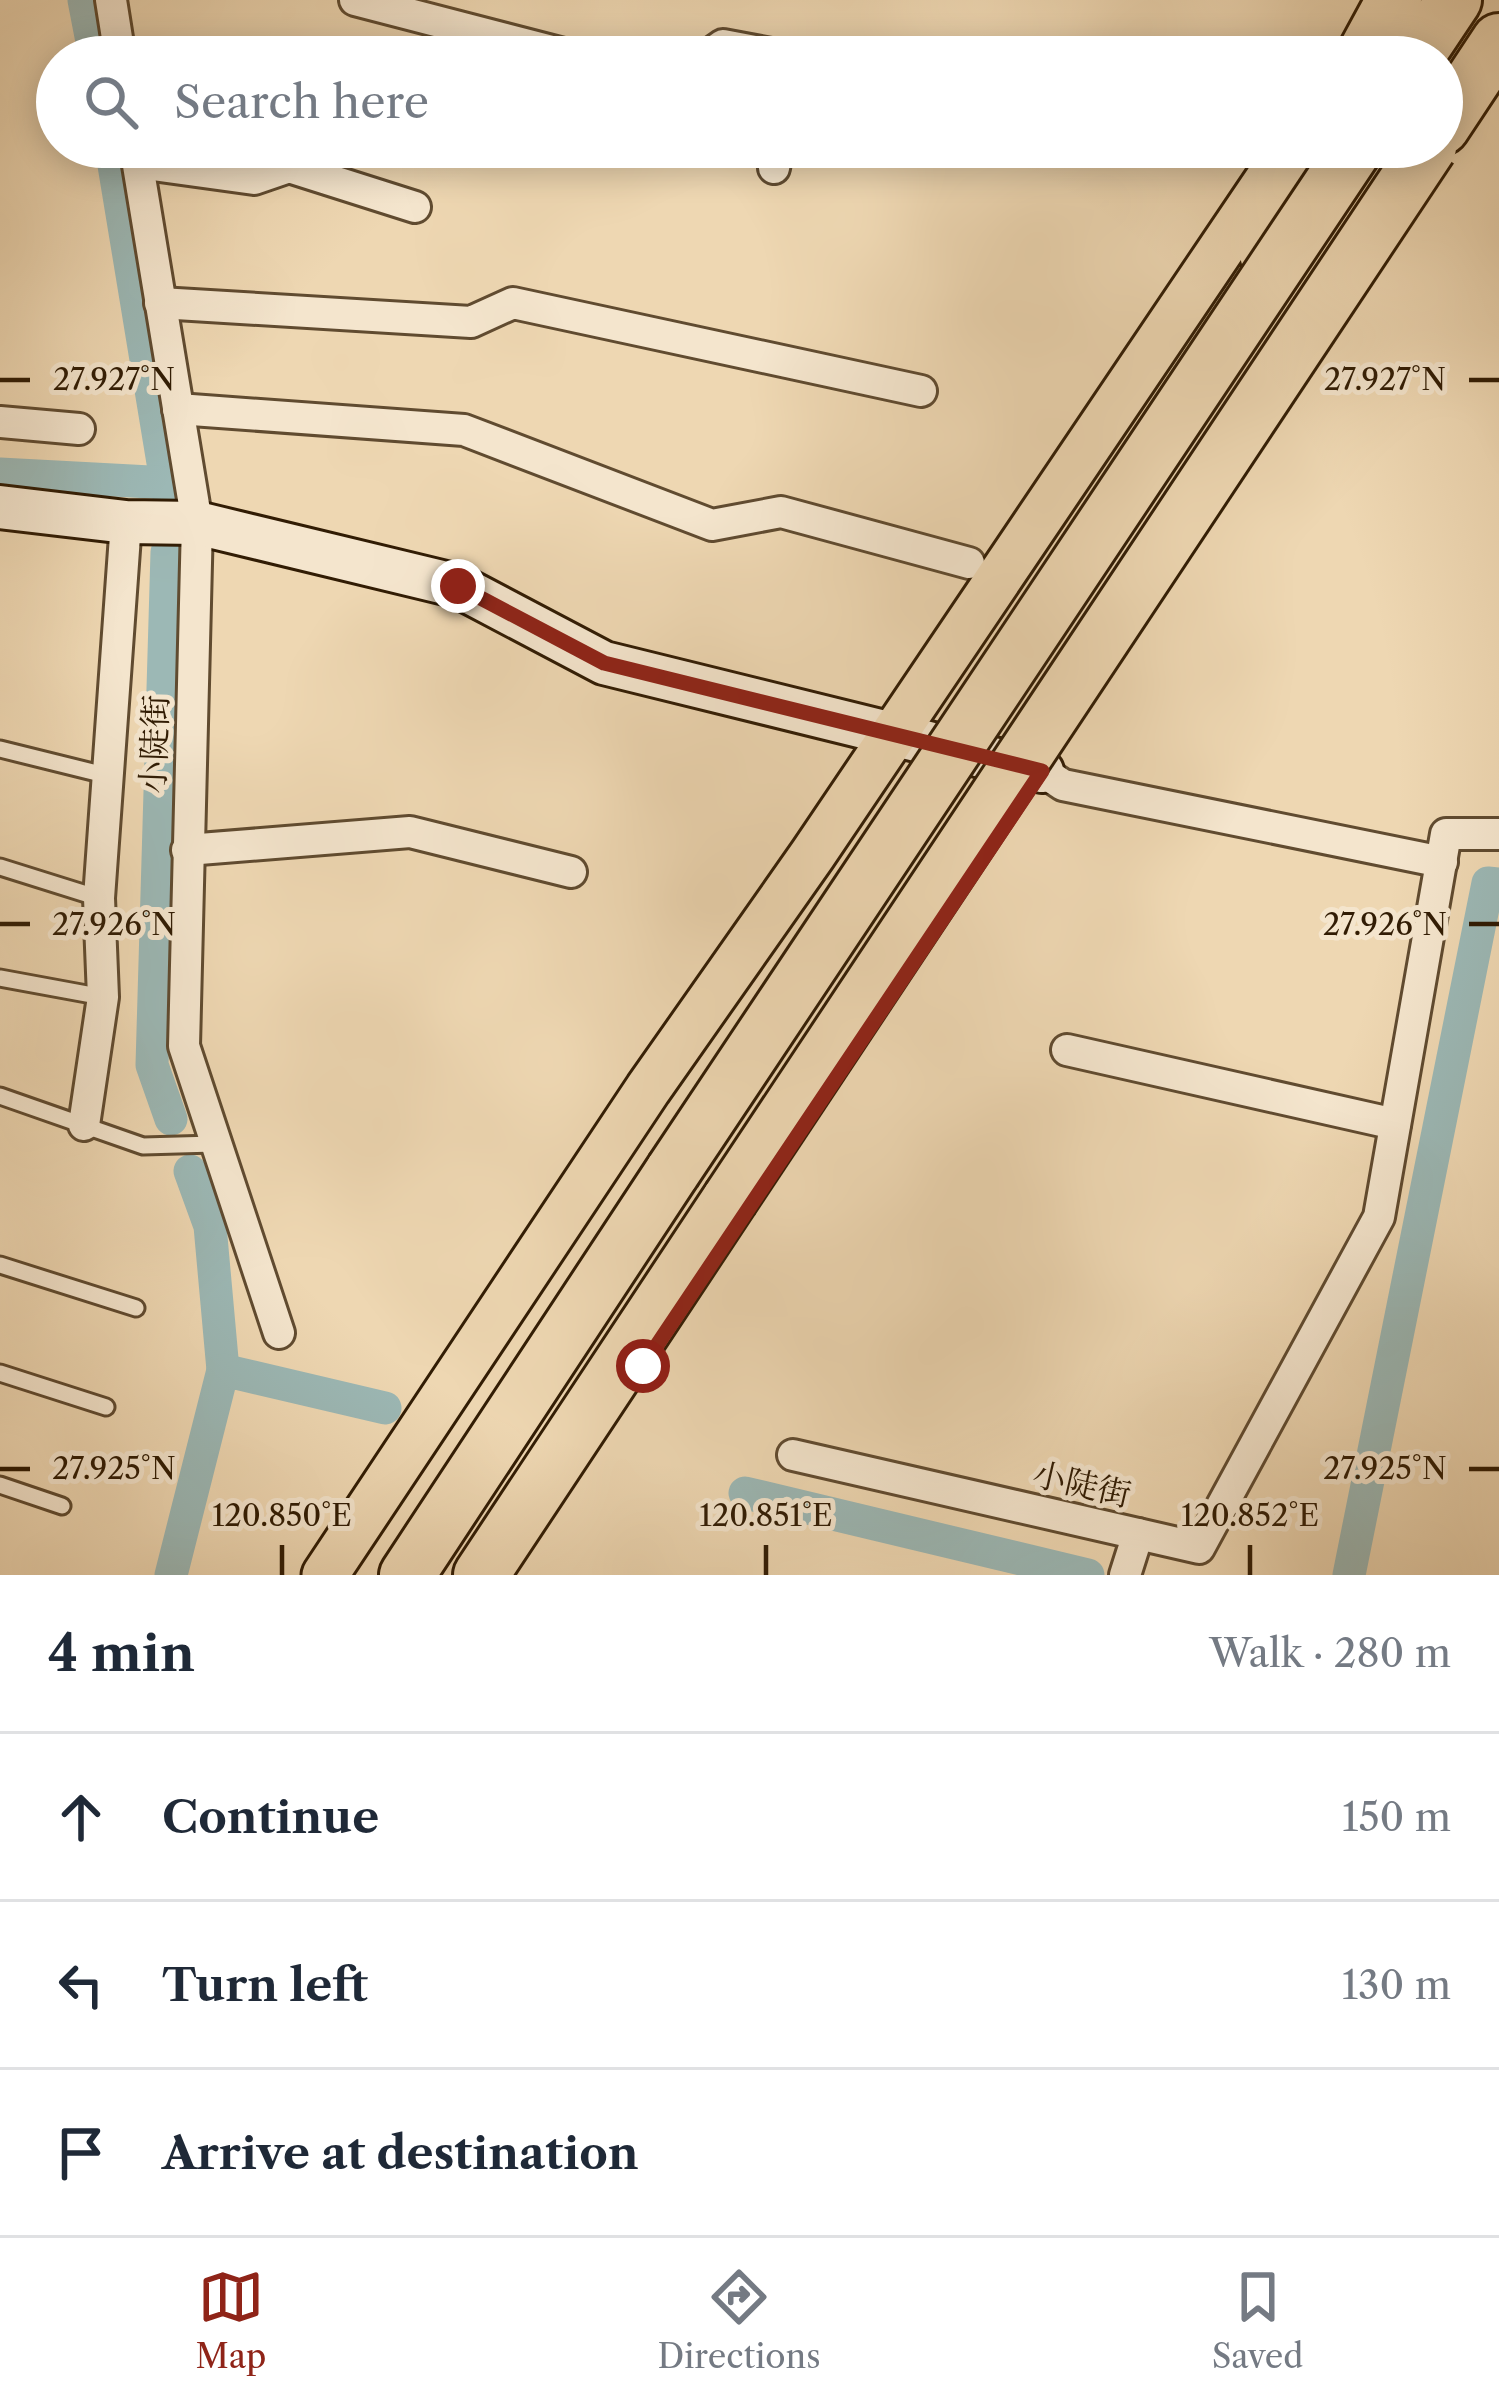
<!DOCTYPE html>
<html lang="en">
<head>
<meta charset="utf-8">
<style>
  :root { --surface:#fff; --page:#f6f6f7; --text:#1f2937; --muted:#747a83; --line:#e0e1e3; --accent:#8f2418 }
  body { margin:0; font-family:"Libre Caslon Text","Noto Serif SC",serif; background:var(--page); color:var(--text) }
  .stop { position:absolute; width:36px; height:36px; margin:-27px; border:9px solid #8f2418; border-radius:50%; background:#fff }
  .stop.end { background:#8f2418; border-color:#fff; box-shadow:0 3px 12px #0008 }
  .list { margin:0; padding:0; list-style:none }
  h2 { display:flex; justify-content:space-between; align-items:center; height:156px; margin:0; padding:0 48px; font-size:51px }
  h2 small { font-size:39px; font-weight:400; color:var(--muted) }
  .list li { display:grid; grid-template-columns:78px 1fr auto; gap:36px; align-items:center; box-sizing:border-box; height:168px; padding:0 48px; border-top:3px solid var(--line) }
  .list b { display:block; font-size:45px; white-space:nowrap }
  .list em { font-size:39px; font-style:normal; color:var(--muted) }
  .icon { flex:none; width:66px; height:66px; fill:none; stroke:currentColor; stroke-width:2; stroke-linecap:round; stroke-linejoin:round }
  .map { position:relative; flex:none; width:1499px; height:1575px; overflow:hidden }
  .search { position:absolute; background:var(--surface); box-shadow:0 6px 30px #0003; left:36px; right:36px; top:36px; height:132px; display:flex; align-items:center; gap:30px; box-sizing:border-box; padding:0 42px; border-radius:66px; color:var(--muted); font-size:45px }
  .sheet { height:660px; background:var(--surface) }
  nav { display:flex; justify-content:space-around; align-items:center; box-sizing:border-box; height:168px; border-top:3px solid var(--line); background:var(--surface); font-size:33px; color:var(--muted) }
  nav a { display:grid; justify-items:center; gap:6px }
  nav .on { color:var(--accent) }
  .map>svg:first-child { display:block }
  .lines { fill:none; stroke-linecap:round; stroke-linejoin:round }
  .canal { stroke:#9cb8b5; stroke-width:33 }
  .lane-casing { stroke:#604b30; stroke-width:21 }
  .street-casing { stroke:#604b30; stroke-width:36 }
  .secondary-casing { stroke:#311c04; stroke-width:48 }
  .primary-casing { stroke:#311c04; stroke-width:51 }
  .highway-casing { stroke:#311c04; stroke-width:60 }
  .lane { stroke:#f4e5cd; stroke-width:15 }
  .street { stroke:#f4e5cd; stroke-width:30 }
  .secondary { stroke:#f4e5cd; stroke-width:42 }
  .primary { stroke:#eed7b2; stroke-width:45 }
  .highway { stroke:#eed7b2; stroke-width:54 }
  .highway-bridge-casing { stroke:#311c04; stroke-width:60; stroke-linecap:butt }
  .highway-bridge { stroke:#eed7b2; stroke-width:54 }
  .route { stroke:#8f2418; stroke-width:15 }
  .ticks { fill:none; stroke:#311c04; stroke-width:4.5 }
  .labels { text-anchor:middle; stroke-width:10; stroke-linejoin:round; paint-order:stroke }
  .street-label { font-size:33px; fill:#311c04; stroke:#f4e5cd }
  .ticks-label { font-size:30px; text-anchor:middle; fill:#311c04; stroke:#f4e5cd; stroke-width:10; stroke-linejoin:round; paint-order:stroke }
</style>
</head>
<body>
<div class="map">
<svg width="1499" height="1575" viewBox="0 0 1499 1575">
  <rect width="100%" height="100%" fill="#eed7b2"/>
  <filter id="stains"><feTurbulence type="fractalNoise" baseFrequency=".00167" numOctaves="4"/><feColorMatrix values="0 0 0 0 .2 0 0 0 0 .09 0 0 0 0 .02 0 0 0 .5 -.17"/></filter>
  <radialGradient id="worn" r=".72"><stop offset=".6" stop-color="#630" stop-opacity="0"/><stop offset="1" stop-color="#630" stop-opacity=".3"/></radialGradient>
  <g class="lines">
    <g class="canal">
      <path d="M84 0 95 57"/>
      <path d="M111 147 168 493"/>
      <path d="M0 474 169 483"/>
      <path d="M167 552 152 1065 171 1119"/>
      <path d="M190 1171 210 1226 223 1370"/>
      <path d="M745 1493 1088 1575"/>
      <path d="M171 1575 223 1370 385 1408"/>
      <path d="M1349 1575 1488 883 1499 884"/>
    </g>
    <g class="lane-casing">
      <g id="lane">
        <path d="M0 749 109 776"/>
        <path d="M0 867 99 898"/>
        <path d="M0 978 103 997"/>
        <path d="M0 1096 143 1146 214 1144"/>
        <path d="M0 1265 136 1308"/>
        <path d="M0 1373 106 1407"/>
        <path d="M0 1485 62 1506"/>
      </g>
    </g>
    <g class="street-casing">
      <g id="street">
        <path d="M111 0 120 57"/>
        <path d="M355 0 575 57"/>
        <path d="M706 57 723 45 787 57"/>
        <path d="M135 147 197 523 184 1046 279 1333"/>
        <path d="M138 163 254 179 289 167 415 207"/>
        <path d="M774 168 778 147"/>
        <path d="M160 303 471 322 513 303 921 391"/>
        <path d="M178 409 464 430 712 525 781 512 969 563"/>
        <path d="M0 422 79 429"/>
        <path d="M1042 771 1063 785 1442 862"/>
        <path d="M187 850 410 832 571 872"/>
        <path d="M1067 1050 1395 1124"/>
        <path d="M84 1125 103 997 99 898 126 522"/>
        <path d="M793 1455 1199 1548 1379 1217 1446 834H1499"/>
        <path d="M1125 1575 1138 1534"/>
      </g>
    </g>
    <g class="secondary-casing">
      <path id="secondary" d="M0 507 126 522 197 523 458 586 604 663 1042 771"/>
    </g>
    <g class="primary-casing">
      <path id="primary" d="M325 1575 648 1089 813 854 1290 147"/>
    </g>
    <g class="highway-casing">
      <g id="highway">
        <path d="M1363 57 1394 0"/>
        <path d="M1416 57 1454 0"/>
        <path d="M1442 127 1499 41"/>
        <path d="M1267 254 1315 147"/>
        <path d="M407 1575 673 1171"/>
        <path d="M481 1575 730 1199"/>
      </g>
    </g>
    <use href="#lane" class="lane"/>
    <use href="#street" class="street"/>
    <use href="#secondary" class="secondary"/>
    <use href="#primary" class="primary"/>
    <use href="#highway" class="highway"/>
    <g class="highway-bridge-casing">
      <g id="highway-bridge">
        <path d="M673 1171 1356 147"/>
        <path d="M730 1199 1429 147"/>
      </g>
    </g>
    <use href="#highway-bridge" class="highway-bridge"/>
  </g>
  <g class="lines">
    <path class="route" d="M458 586 604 663 1042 771 643 1366"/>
  </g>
  <path class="ticks" d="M0 380H30M1469 380H1499M0 924H30M1469 924H1499M0 1469H30M1469 1469H1499M282 1545V1575M766 1545V1575M1250 1545V1575"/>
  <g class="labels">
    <g class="street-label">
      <text transform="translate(154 744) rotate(-88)" y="12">小陡街</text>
      <text transform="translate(1082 1484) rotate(13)" y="12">小陡街</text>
    </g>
  </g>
  <g class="ticks-label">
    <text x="114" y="390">27.927°N</text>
    <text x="1385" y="390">27.927°N</text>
    <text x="114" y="935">27.926°N</text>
    <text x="1385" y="935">27.926°N</text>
    <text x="114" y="1479">27.925°N</text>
    <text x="1385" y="1479">27.925°N</text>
    <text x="282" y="1526">120.850°E</text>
    <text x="766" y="1526">120.851°E</text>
    <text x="1250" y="1526">120.852°E</text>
  </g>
  <rect width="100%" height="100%" filter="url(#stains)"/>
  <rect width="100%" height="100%" fill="url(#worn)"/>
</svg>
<div class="stop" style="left:643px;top:1366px"></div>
<div class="stop end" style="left:458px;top:586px"></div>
<div class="search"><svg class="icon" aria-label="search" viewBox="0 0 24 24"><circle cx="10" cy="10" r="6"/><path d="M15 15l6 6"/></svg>Search here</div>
</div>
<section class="sheet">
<h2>4 min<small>Walk · 280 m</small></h2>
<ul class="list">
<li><svg class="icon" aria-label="ahead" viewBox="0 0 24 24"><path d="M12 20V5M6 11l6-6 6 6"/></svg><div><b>Continue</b></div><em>150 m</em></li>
<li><svg class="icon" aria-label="left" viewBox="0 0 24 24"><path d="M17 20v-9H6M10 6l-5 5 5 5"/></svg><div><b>Turn left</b></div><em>130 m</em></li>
<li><svg class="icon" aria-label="arrive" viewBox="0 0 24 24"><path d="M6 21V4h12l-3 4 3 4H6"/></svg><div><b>Arrive at destination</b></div></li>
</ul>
</section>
<nav>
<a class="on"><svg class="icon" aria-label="map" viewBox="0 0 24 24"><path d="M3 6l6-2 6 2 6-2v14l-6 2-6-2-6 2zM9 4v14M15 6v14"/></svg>Map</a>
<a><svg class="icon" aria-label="directions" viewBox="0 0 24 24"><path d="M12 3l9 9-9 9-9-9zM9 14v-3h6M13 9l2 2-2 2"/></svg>Directions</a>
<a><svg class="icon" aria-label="saved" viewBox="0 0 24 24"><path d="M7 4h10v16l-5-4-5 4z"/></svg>Saved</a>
</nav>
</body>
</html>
